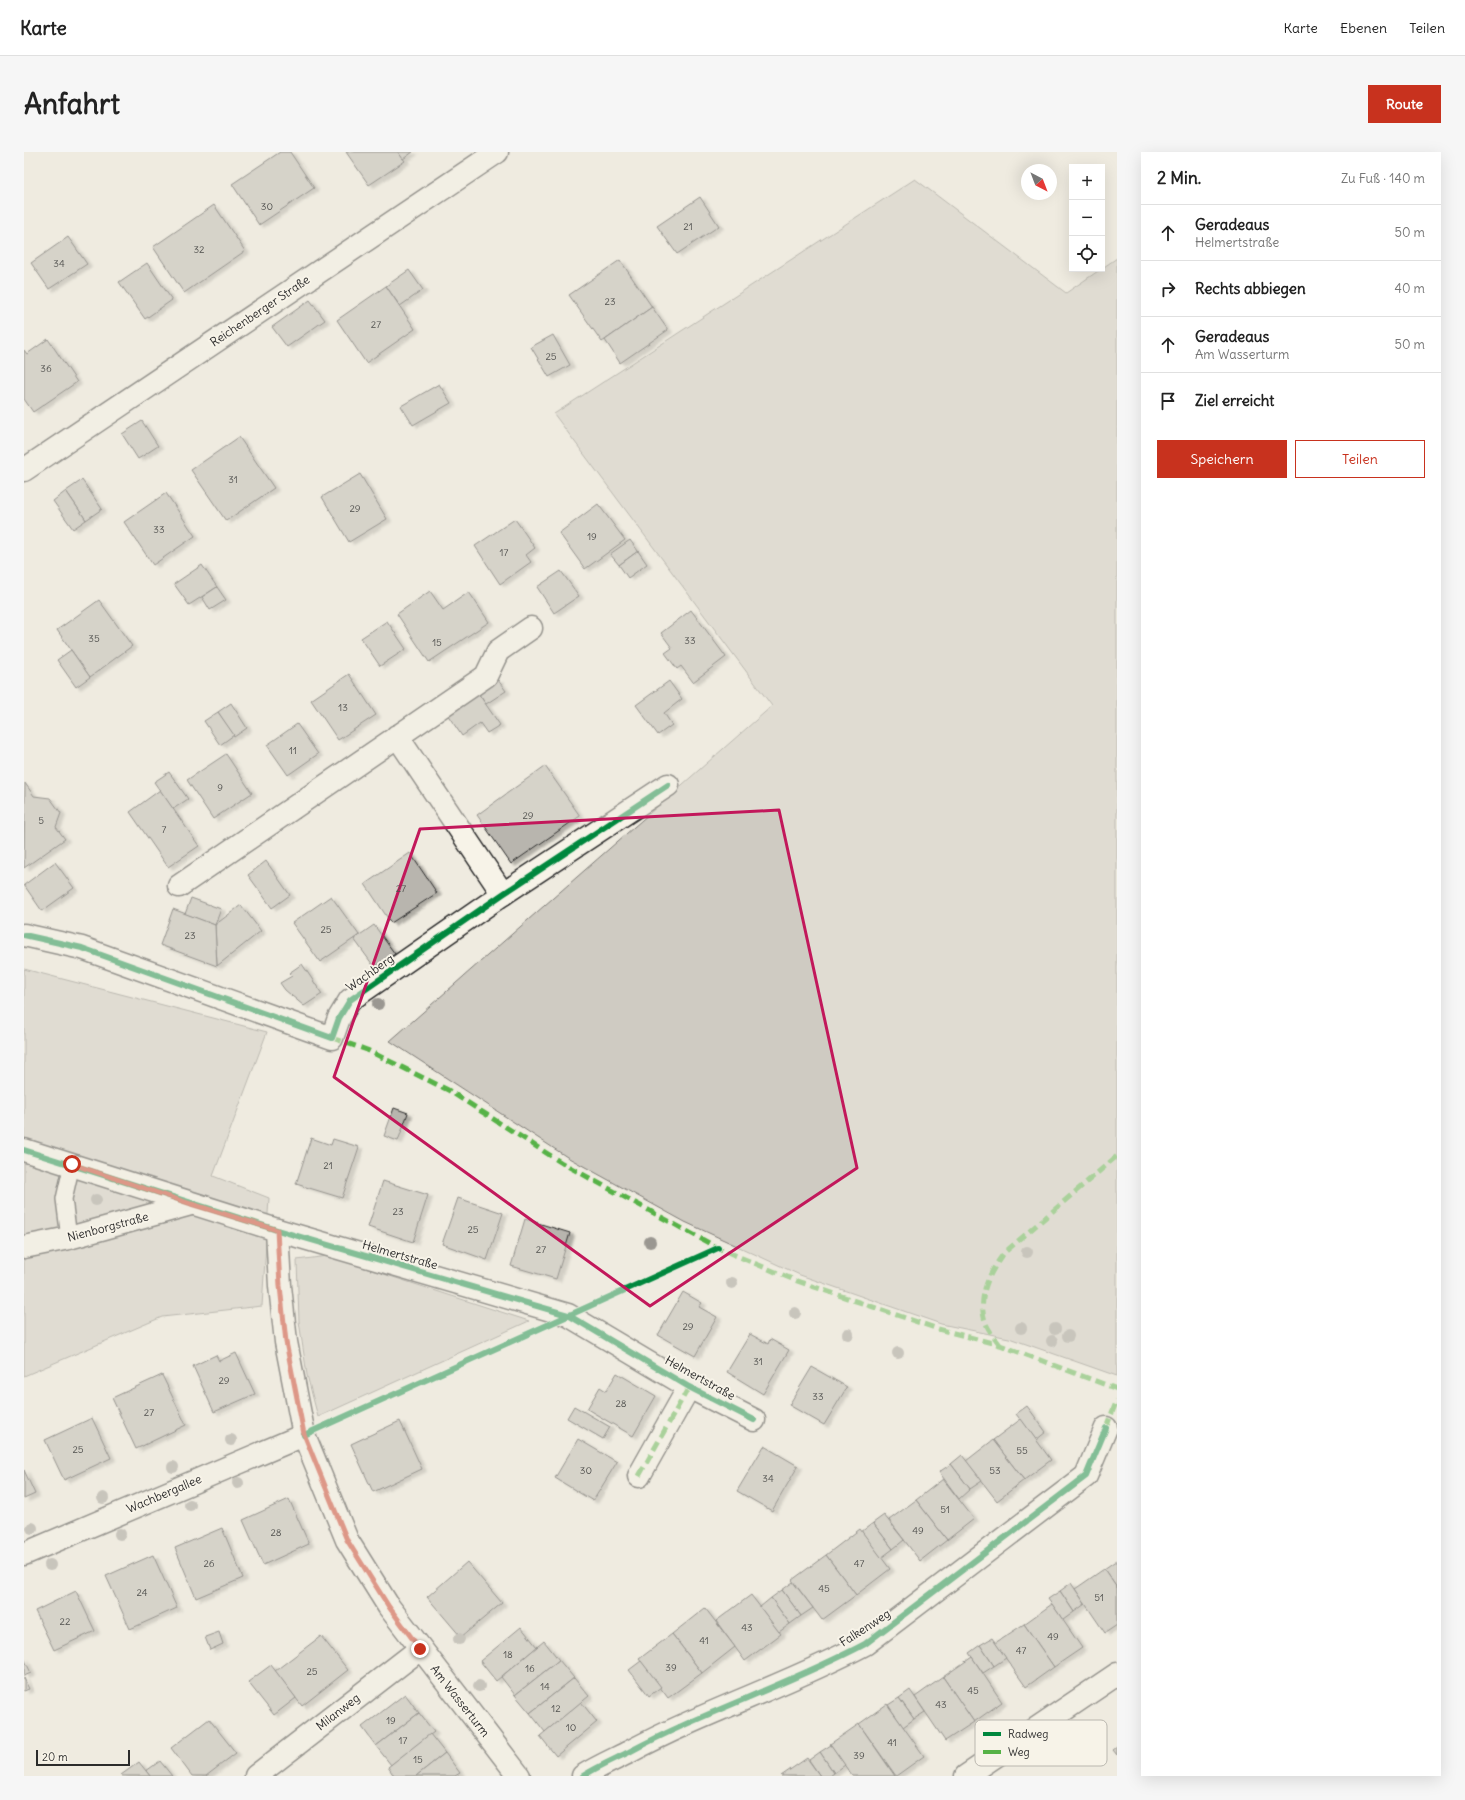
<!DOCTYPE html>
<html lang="de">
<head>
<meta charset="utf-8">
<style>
  :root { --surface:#fff; --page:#f6f6f6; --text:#222; --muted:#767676; --line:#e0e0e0; --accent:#c8321e }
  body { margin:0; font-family:Delius,sans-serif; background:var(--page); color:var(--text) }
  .controls { position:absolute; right:12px; top:12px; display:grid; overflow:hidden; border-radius:0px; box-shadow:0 4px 16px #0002 }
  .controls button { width:36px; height:36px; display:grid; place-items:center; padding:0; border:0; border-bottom:1px solid var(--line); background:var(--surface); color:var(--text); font:20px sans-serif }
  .compass { position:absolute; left:997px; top:12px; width:36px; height:36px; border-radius:50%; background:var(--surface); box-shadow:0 4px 16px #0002; rotate:138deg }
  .scale { position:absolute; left:12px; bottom:10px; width:94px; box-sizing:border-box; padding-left:4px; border:2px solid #2b2b2b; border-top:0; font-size:11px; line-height:14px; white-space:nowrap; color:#2b2b2b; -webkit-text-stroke:3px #f7f3e8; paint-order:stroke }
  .stop { position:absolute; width:12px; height:12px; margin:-9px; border:3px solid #c8321e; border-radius:50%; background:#fff }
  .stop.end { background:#c8321e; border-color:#fff; box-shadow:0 1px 4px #0008 }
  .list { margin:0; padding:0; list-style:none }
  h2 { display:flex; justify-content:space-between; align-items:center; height:52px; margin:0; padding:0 16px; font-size:17px }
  h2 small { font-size:13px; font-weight:400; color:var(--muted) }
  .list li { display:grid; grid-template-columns:26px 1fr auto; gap:12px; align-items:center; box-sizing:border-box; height:56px; padding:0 16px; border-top:1px solid var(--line) }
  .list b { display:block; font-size:15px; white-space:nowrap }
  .list p { margin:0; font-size:13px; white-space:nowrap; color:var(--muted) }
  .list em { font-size:13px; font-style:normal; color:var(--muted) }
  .actions { display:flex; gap:8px; padding:12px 16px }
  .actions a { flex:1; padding:9px 0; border:1px solid var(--accent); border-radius:0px; text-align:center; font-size:14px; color:var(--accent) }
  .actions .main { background:var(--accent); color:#fff }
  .icon { flex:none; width:22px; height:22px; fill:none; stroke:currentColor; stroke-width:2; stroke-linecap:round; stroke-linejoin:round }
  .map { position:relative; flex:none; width:1093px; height:1624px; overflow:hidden; border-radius:0px }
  header { display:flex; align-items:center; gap:24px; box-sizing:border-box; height:56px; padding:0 20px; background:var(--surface); border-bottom:1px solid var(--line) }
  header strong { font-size:19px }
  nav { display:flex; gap:22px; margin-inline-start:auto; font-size:14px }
  .intro { display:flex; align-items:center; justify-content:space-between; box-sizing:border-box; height:96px; padding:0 24px }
  h1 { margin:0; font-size:28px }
  .button { padding:10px 18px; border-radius:0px; background:var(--accent); color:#fff; font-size:14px; font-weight:700 }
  main { display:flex; gap:24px; padding:0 24px }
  aside { flex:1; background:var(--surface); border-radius:0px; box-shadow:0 4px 16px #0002 }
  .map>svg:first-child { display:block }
  .green { fill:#cfcbc2; stroke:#7d7b76 }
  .building { fill:#b8b5ae; stroke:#2b2b2b; filter:url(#shadow) }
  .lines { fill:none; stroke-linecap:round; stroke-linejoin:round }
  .lane-casing { stroke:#2b2b2b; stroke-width:18 }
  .street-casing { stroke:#2b2b2b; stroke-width:25 }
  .lane { stroke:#f7f3e8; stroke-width:15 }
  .street { stroke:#f7f3e8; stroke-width:22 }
  .quiet { stroke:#56b246; stroke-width:5; stroke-dasharray:10 5; stroke-linecap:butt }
  .cycleway-casing { stroke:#f7f3e8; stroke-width:8 }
  .cycleway { stroke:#00873e; stroke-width:6 }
  .tree { fill:#9a9791 }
  .route { stroke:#c8321e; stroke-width:5 }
  .marked { fill:none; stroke:#c2185b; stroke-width:3; stroke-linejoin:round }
  .labels { text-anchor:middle; stroke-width:4; stroke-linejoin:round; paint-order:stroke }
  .number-label { font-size:10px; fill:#4e4e4c }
  .street-label { font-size:12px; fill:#2b2b2b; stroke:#f7f3e8 }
  .key { fill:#f7f3e8; stroke:#bab7af; stroke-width:1 }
  .key-label { font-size:11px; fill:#2b2b2b }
</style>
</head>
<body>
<header>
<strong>Karte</strong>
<nav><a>Karte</a><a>Ebenen</a><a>Teilen</a></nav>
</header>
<div class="intro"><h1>Anfahrt</h1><a class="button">Route</a></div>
<main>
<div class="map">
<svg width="1093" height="1624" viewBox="0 0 1093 1624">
  <defs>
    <filter id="shadow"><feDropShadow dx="4.5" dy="2.5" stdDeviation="1" flood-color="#0004"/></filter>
  </defs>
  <rect width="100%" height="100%" fill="#efebe0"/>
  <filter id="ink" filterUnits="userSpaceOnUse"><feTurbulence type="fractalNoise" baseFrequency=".025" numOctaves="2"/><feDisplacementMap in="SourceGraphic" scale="8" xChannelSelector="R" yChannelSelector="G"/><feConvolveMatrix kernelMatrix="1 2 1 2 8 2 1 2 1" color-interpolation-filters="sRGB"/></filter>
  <g filter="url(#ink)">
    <g class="green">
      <path d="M891 27 1042 141 1093 106V1224L985 1186 917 1172 776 1123 661 1070 543 1005 366 889 748 554 530 262Z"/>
      <path d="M0 817 243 880 189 1024 245 1046 238 1154 138 1165 0 1224Z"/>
      <path d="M304 1104 505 1169 294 1265 283 1223 275 1169 273 1108Z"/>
    </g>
    <g class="building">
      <path d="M256 0H266L290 36 235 73 208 32Z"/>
      <path d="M322 0H374L381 9 345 33Z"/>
      <path d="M374 0H389L379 7Z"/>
      <path d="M676 45 695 74 653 102 633 74Z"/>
      <path d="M190 53 221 99 160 141 129 95Z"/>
      <path d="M44 85 63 112 25 137 7 111Z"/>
      <path d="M596 108 628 155 578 190 545 143Z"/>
      <path d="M123 111 148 148 121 167 95 130Z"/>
      <path d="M385 118 399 138 376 154 362 134Z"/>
      <path d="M362 134 391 177 342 211 313 168Z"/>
      <path d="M286 148 301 168 263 195 248 175Z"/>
      <path d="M628 155 644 178 596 211 581 188Z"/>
      <path d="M529 183 546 213 525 225 507 195Z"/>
      <path d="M24 187 53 230 9 260 0 247V198L3 202Z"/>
      <path d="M415 232 427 251 389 273 377 254Z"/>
      <path d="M118 269 134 294 114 307 98 282Z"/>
      <path d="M215 285 250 336 202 369 167 318Z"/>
      <path d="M336 322 363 367 325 390 298 345Z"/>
      <path d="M58 328 78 357 62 368 42 339Z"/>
      <path d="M42 339 62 368 49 377 29 349Z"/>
      <path d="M142 341 171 384 129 413 100 370Z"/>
      <path d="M574 352 601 388 561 417 535 381Z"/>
      <path d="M491 367 511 396 502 403 507 410 476 432 451 394Z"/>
      <path d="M606 388 614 399 595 413 586 402Z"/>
      <path d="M614 399 623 412 604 426 595 413Z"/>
      <path d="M178 413 193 435 165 453 150 432Z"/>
      <path d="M537 419 555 444 530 461 513 435Z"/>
      <path d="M193 435 202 448 186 458 178 445Z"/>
      <path d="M406 439 419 458 445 440 465 470 405 510 373 462Z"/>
      <path d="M75 448 108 494 66 525 33 478Z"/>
      <path d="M667 458 702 505 669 530 657 514 653 517 641 501 648 496 637 481Z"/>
      <path d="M363 469 382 497 356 514 337 486Z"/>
      <path d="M47 498 66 525 52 535 33 508Z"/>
      <path d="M325 522 352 563 314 588 287 548Z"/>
      <path d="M474 528 482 539 462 552 454 541Z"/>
      <path d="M645 529 658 547 640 561 648 573 634 583 612 553Z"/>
      <path d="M454 541 476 573 463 581 456 571 438 584 423 562Z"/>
      <path d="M207 551 223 576 210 585 194 560Z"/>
      <path d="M194 560 210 583 196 593 180 569Z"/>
      <path d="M273 572 294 602 264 623 243 593Z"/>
      <path d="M202 602 228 641 189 667 163 628Z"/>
      <path d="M521 614 556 664 487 712 453 663Z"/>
      <path d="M145 620 164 647 149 657 130 630Z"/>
      <path d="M1 631 10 644 26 646 37 661 32 675 41 687 0 716Z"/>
      <path d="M136 638 175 694 144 715 106 660Z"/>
      <path d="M386 701 413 741 367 771 341 732Z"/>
      <path d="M242 709 266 743 248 756 224 723Z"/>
      <path d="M31 710 50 736 18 759 0 733Z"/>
      <path d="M307 744 335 783 296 810 268 771Z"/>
      <path d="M167 746 197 757 191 773 161 762Z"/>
      <path d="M217 753 237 779 193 814 191 773Z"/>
      <path d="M149 757 191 773 193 814 136 793Z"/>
      <path d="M350 773 371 802 351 816 330 787Z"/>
      <path d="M278 812 298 842 280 854 261 838 256 831 268 824 265 821Z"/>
      <path d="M370 956 384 961 374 989 360 984Z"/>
      <path d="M287 986 307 993 309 987 335 995 318 1046 272 1032Z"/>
      <path d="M359 1029 404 1043 389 1090 344 1075Z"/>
      <path d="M434 1046 479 1061 463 1108 418 1092Z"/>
      <path d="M501 1067 546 1081 532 1127 487 1114Z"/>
      <path d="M659 1140 678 1151 675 1155 693 1165 671 1204 634 1183Z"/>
      <path d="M726 1182 744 1192 746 1187 765 1198 739 1242 703 1220Z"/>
      <path d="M212 1201 231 1242 190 1260 169 1214 192 1203 195 1209Z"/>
      <path d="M788 1215 823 1235 800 1273 765 1253Z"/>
      <path d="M593 1221 632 1244 609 1284 563 1257 576 1235 582 1239Z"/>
      <path d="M138 1223 162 1273 112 1297 88 1246Z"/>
      <path d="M550 1254 586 1275 579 1287 543 1266Z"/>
      <path d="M1003 1254 1022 1280 1012 1288 992 1262Z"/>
      <path d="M68 1266 87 1306 40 1328 21 1288Z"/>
      <path d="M997 1267 1027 1308 1000 1328 969 1288Z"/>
      <path d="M376 1269 398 1317 349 1340 327 1292Z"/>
      <path d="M554 1287 593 1310 569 1349 531 1326Z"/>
      <path d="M969 1288 1000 1328 973 1349 942 1309Z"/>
      <path d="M740 1294 774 1314 748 1359 713 1339Z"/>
      <path d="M938 1303 958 1329 946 1337 927 1312Z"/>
      <path d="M927 1312 946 1337 935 1347 915 1320Z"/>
      <path d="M0 1318 11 1342 0 1347Z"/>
      <path d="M919 1327 950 1367 923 1388 892 1348Z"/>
      <path d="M265 1347 285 1392 239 1413 219 1368Z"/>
      <path d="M892 1348 923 1388 896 1409 865 1368Z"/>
      <path d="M860 1363 880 1388 869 1397 849 1371Z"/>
      <path d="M849 1371 869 1397 857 1406 837 1380Z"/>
      <path d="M198 1376 219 1426 172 1446 151 1396Z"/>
      <path d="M836 1377 866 1417 832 1443 802 1403Z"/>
      <path d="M129 1403 153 1456 106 1477 82 1424Z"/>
      <path d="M802 1403 832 1443 798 1468 768 1428Z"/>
      <path d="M1093 1408V1436L1080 1417Z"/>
      <path d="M443 1410 478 1451 437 1485 403 1445Z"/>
      <path d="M1080 1417 1093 1436V1473L1081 1481 1051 1437Z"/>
      <path d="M769 1430 789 1456 777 1464 758 1438Z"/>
      <path d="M1047 1431 1061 1452 1050 1460 1036 1439Z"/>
      <path d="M758 1438 777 1464 766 1472 747 1446Z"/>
      <path d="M52 1439 71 1479 30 1498 11 1459Z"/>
      <path d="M1036 1439 1050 1460 1039 1468 1024 1447Z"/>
      <path d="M727 1443 757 1482 721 1509 692 1469Z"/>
      <path d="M747 1446 766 1472 755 1480 736 1455Z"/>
      <path d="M1028 1452 1058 1496 1030 1515 1000 1472Z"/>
      <path d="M681 1456 711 1495 678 1521 648 1482Z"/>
      <path d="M1000 1472 1030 1515 1002 1535 971 1491Z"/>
      <path d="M497 1475 513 1495 472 1529 456 1509Z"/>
      <path d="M195 1480 199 1492 186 1498 181 1485Z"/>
      <path d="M648 1482 678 1521 644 1546 615 1507Z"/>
      <path d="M297 1484 324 1518 278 1554 251 1519Z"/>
      <path d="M968 1486 982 1506 970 1514 956 1493Z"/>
      <path d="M520 1489 535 1508 491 1543 477 1525Z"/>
      <path d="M956 1493 970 1514 959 1521 945 1501Z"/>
      <path d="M948 1505 978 1550 950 1570 919 1525Z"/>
      <path d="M0 1506 7 1521 0 1524Z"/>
      <path d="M535 1508 550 1526 506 1561 491 1543Z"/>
      <path d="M617 1509 637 1535 625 1544 605 1518Z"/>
      <path d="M247 1513 272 1546 250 1563 224 1530Z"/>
      <path d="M919 1525 950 1570 921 1589 891 1545Z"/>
      <path d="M0 1526 5 1537 0 1539Z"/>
      <path d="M550 1526 565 1544 521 1580 506 1561Z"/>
      <path d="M886 1538 901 1560 890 1567 875 1546Z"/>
      <path d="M381 1542 395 1561 352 1594 338 1575Z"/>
      <path d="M875 1546 890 1567 879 1575 864 1553Z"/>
      <path d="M557 1550 573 1570 532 1604 516 1584Z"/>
      <path d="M863 1552 900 1604 872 1624 835 1572Z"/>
      <path d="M395 1561 410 1580 367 1613 352 1594Z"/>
      <path d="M185 1567 212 1601 182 1624H168L147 1596Z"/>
      <path d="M835 1572 871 1624H828L806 1592Z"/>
      <path d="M406 1582 421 1601 392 1624H370L364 1615Z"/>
      <path d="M807 1593 821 1613 810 1621 796 1600Z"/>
      <path d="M1093 1595V1603L1089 1598Z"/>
      <path d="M796 1600 810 1621 806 1624H796L785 1608Z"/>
      <path d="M421 1601 436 1621 431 1624H392Z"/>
      <path d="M783 1606 796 1624H757Z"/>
      <path d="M136 1609 148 1624H126L122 1619Z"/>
      <path d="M115 1610 126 1624H98L97 1623Z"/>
    </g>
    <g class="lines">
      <g class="lane-casing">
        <path id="lane" d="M45 1086 40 1047 48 1012"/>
      </g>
      <g class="street-casing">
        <g id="street">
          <path d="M0 318 473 0"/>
          <path d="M373 584 479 742"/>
          <path d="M155 734 462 524 474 499 507 476"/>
          <path d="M0 783 58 796 308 886 315 866 326 848 479 742 644 633"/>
          <path d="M0 998 253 1078 544 1163 665 1235 730 1268"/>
          <path d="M253 1078 256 1134 262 1190 280 1283 323 1388 365 1455 495 1624"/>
          <path d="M0 1095 45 1086 167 1052"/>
          <path d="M615 1324 665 1235"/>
          <path d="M0 1402 280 1283"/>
          <path d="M232 1624 396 1497"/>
          <path d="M559 1624C573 1615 589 1608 605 1600 681 1559 764 1533 841 1492L1062 1324 1082 1276"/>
          <path d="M942 1624 1093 1522"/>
        </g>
      </g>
      <use href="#lane" class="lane"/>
      <use href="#street" class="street"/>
      <g class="quiet">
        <path d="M308 886 343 898 424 938 538 1011 694 1096 773 1129 914 1177 976 1193 1093 1237"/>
        <path d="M976 1193C971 1186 964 1178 961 1169 953 1144 966 1119 981 1100L1093 1004"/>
        <path d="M1082 1276 1093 1248"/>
        <path d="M615 1324 665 1235"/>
      </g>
      <g class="cycleway-casing">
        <g id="cycleway">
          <path d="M0 783 58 796 308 886 315 866 326 848 479 742 644 633"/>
          <path d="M0 998 253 1078 544 1163 665 1235 730 1268"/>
          <path d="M280 1283 694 1096"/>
          <path d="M559 1624C573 1615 589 1608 605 1600 681 1559 764 1533 841 1492L1062 1324 1082 1276"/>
        </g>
      </g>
      <use href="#cycleway" class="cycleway"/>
    </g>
    <g class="tree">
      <circle cx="354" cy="852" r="6"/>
      <circle cx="72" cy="1048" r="6"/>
      <circle cx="626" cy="1090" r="6"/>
      <circle cx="1003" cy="1100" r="6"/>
      <circle cx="708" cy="1131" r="6"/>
      <circle cx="771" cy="1161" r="6"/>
      <circle cx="997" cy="1176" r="6"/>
      <circle cx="1031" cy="1177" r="6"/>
      <circle cx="824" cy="1182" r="6"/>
      <circle cx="1044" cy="1184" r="6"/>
      <circle cx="1028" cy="1189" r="6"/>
      <circle cx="874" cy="1201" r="6"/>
      <circle cx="207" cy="1288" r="6"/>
      <circle cx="149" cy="1315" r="6"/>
      <circle cx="214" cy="1331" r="6"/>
      <circle cx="79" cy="1346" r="6"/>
      <circle cx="166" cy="1353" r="6"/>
      <circle cx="8" cy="1376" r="6"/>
      <circle cx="96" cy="1382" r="6"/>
      <circle cx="26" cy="1413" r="6"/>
      <circle cx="435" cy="1487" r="6"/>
      <circle cx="455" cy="1534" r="6"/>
    </g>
  </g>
  <g class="lines" filter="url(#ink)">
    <path class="route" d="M48 1012 167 1052 253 1078 256 1134 262 1190 280 1282 323 1388 365 1455 396 1497"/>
  </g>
  <path d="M0 0H1093V1624H0ZM755 658 833 1016 626 1154 310 925 396 677Z" fill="#efebe0" fill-opacity=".55" fill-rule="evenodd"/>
  <path class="marked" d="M755 658 833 1016 626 1154 310 925 396 677Z"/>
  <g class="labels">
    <g class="number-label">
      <text x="243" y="58">30</text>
      <text x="664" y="78">21</text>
      <text x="175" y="101">32</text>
      <text x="35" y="115">34</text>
      <text x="586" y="153">23</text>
      <text x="352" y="176">27</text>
      <text x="527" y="208">25</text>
      <text x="22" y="220">36</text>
      <text x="209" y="331">31</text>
      <text x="331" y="360">29</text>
      <text x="135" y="381">33</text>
      <text x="568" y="388">19</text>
      <text x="480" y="404">17</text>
      <text x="70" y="490">35</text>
      <text x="666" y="492">33</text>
      <text x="413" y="494">15</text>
      <text x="319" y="559">13</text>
      <text x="269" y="602">11</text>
      <text x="196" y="639">9</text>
      <text x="504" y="667">29</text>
      <text x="17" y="672">5</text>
      <text x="140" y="681">7</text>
      <text x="377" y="740">27</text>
      <text x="302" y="781">25</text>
      <text x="166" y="787">23</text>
      <text x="304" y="1017">21</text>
      <text x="374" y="1063">23</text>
      <text x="449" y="1081">25</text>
      <text x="517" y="1101">27</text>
      <text x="664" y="1178">29</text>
      <text x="734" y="1213">31</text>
      <text x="200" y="1232">29</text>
      <text x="794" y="1248">33</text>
      <text x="597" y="1255">28</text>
      <text x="125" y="1264">27</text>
      <text x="54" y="1301">25</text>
      <text x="998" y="1302">55</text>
      <text x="562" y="1322">30</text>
      <text x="971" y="1322">53</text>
      <text x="744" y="1330">34</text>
      <text x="921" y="1361">51</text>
      <text x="894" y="1382">49</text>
      <text x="252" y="1384">28</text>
      <text x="185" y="1415">26</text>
      <text x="835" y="1415">47</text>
      <text x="800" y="1440">45</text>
      <text x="118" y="1444">24</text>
      <text x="1075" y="1449">51</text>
      <text x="41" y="1473">22</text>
      <text x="723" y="1479">43</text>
      <text x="1029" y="1488">49</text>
      <text x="680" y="1492">41</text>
      <text x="997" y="1502">47</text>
      <text x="484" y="1506">18</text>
      <text x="647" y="1519">39</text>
      <text x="506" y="1520">16</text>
      <text x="288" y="1523">25</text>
      <text x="521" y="1538">14</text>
      <text x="949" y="1542">45</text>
      <text x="917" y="1556">43</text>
      <text x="532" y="1560">12</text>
      <text x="367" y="1572">19</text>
      <text x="547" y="1579">10</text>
      <text x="379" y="1592">17</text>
      <text x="868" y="1594">41</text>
      <text x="835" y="1607">39</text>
      <text x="394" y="1611">15</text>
    </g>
    <g class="street-label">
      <text transform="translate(236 159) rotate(-34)" y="4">Reichenberger Straße</text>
      <text transform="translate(346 821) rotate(-35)" y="4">Wachberg</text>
      <text transform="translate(84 1075) rotate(-15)" y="4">Nienborgstraße</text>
      <text transform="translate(376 1103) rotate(16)" y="4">Helmertstraße</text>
      <text transform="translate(676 1226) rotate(29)" y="4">Helmertstraße</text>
      <text transform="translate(140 1342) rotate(-23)" y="4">Wachbergallee</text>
      <text transform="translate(841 1476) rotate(-33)" y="4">Falkenweg</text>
      <text transform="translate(436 1549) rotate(52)" y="4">Am Wasserturm</text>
      <text transform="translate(314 1560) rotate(-38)" y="4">Milanweg</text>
    </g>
  </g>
  <rect x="951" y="1568" width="132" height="46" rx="6" class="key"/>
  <rect x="959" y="1580" width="18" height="4" fill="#00873e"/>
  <rect x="959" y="1598" width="18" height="4" fill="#56b246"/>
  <g class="key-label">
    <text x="984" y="1586">Radweg</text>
    <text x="984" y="1604">Weg</text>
  </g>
</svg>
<div class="controls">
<button>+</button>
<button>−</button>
<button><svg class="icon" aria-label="locate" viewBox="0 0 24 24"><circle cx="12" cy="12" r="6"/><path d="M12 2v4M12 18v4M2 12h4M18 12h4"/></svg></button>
</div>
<svg class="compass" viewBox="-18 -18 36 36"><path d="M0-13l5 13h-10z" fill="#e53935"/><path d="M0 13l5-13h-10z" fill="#767676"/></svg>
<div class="scale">20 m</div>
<div class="stop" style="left:48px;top:1012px"></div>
<div class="stop end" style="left:396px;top:1497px"></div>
</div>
<aside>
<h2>2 Min.<small>Zu Fuß · 140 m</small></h2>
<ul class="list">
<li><svg class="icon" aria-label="ahead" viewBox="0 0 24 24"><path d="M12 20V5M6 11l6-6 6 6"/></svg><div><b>Geradeaus</b><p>Helmertstraße</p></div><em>50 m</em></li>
<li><svg class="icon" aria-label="right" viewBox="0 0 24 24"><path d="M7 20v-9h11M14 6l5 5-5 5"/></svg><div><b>Rechts abbiegen</b></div><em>40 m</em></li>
<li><svg class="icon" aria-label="ahead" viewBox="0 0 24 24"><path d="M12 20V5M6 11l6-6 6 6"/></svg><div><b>Geradeaus</b><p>Am Wasserturm</p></div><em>50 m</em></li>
<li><svg class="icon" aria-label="arrive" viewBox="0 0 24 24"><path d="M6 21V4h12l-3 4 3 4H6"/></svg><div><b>Ziel erreicht</b></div></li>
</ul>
<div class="actions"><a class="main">Speichern</a><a>Teilen</a></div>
</aside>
</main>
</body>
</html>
